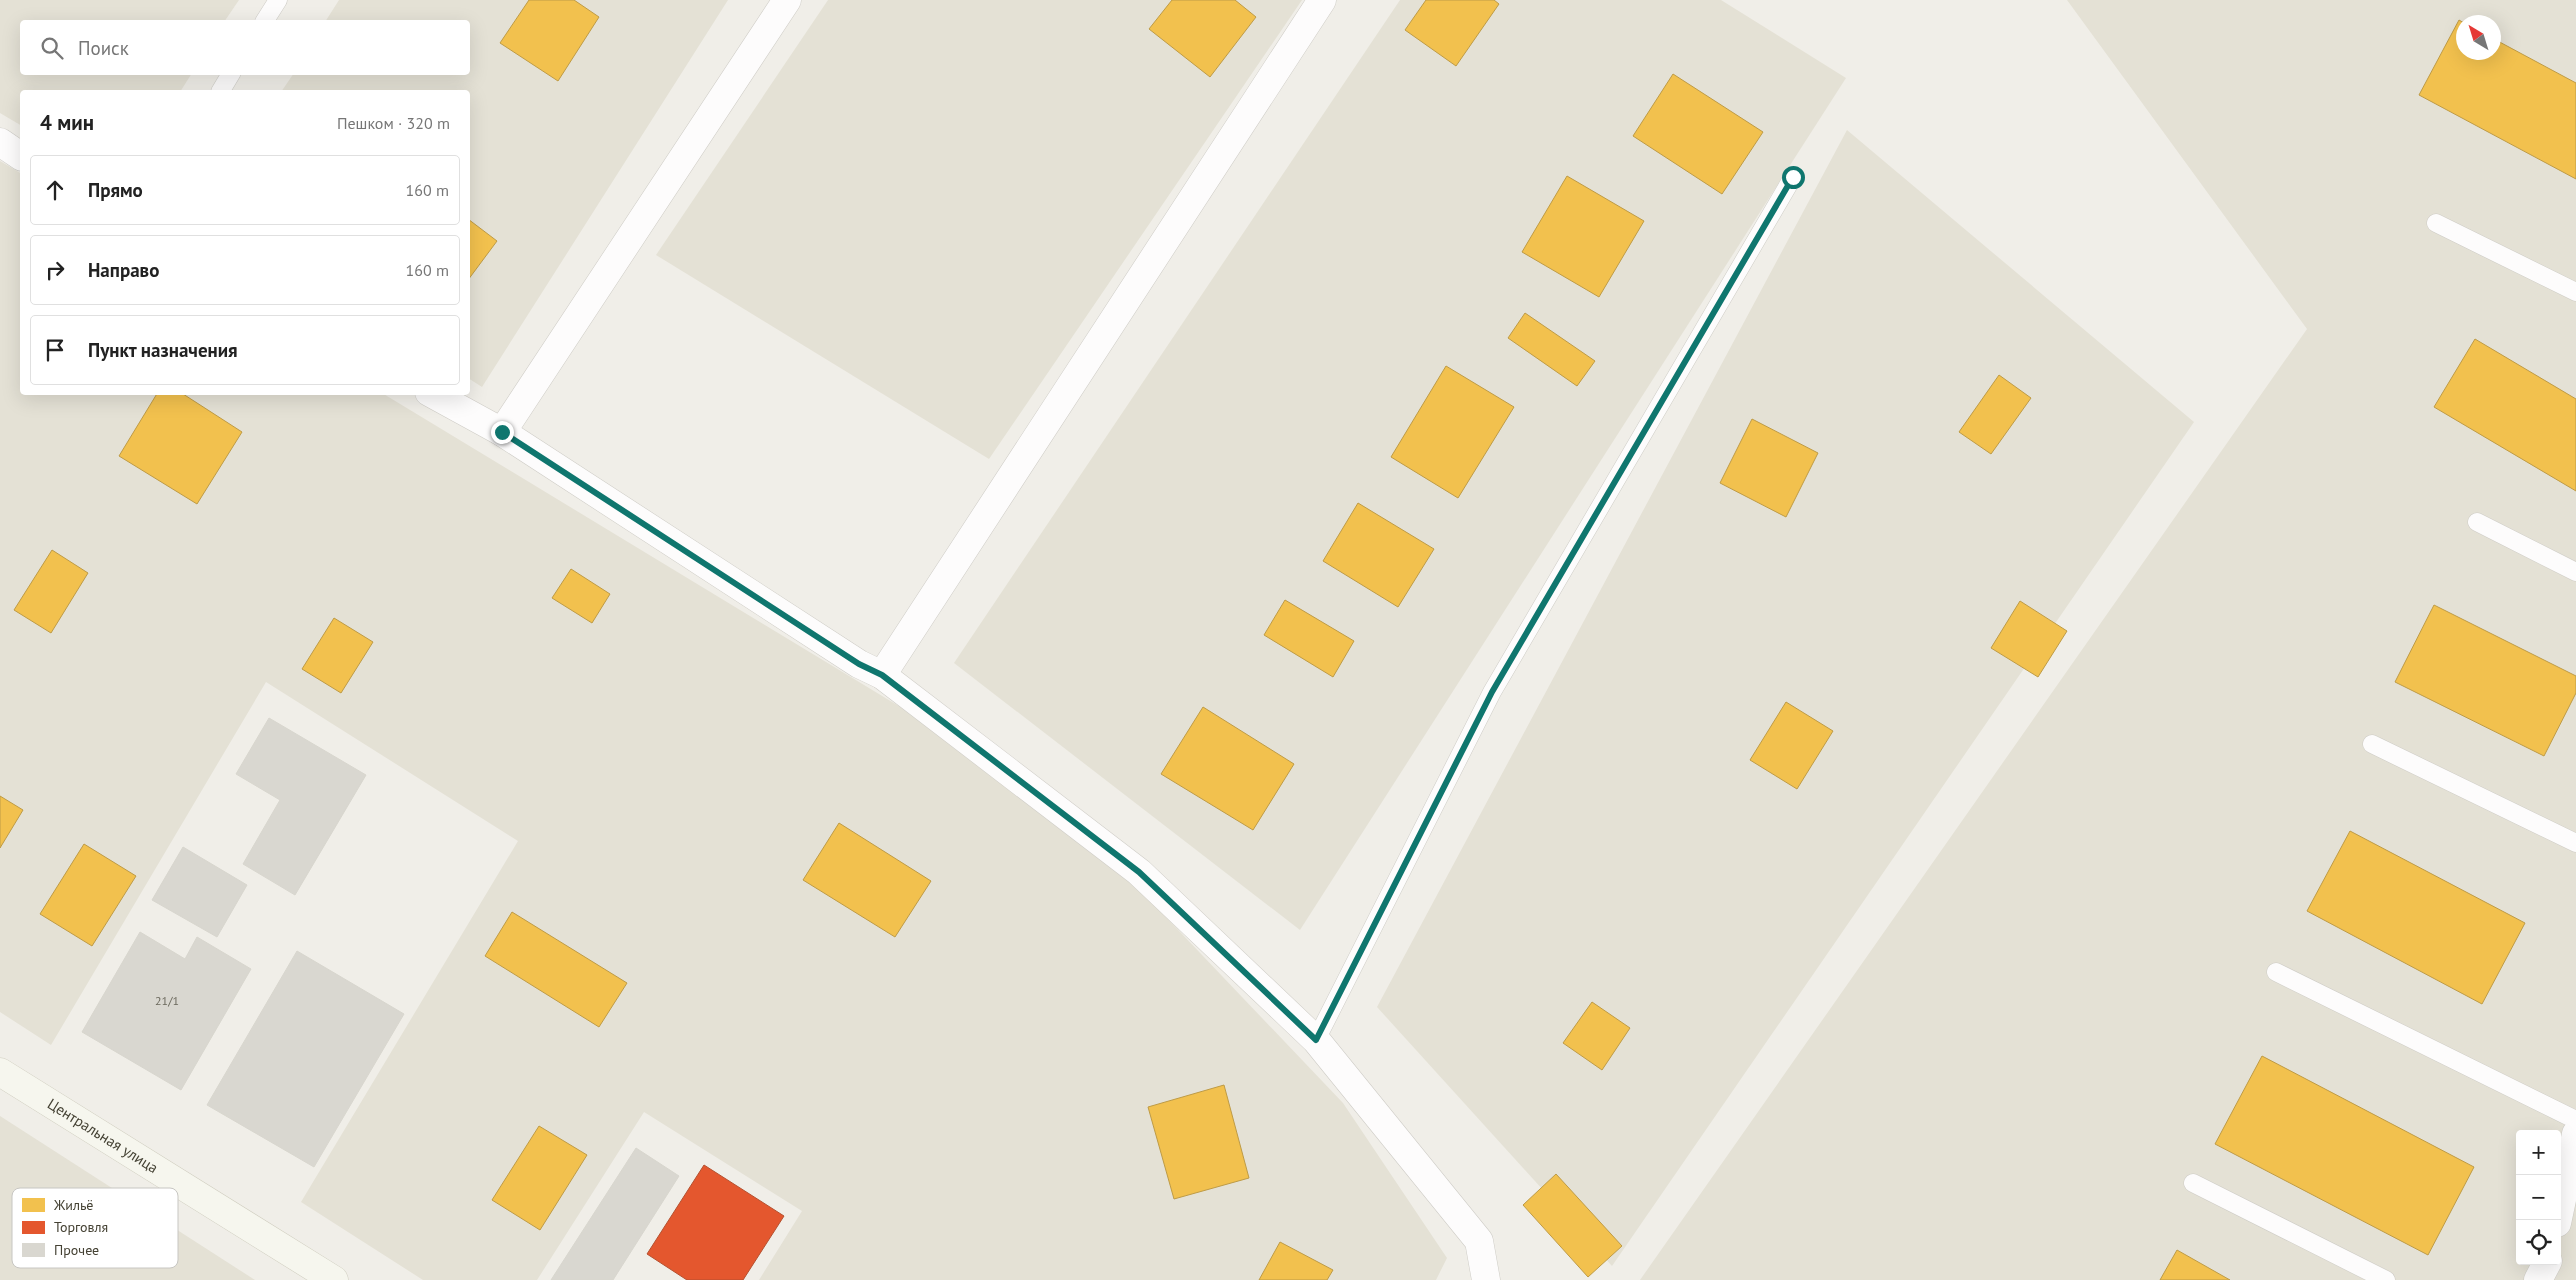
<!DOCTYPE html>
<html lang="ru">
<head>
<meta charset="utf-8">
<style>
  :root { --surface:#fff; --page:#f6f6f6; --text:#222; --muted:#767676; --line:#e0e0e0 }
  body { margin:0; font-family:"PT Sans",sans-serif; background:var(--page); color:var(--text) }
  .controls { position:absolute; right:15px; bottom:15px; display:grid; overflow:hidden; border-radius:5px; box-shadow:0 5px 20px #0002 }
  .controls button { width:45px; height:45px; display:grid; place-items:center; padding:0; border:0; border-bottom:1px solid var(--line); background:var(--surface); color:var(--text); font:25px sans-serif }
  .compass { position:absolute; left:2456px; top:15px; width:45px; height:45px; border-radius:50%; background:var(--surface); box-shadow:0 5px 20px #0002; rotate:322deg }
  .stop { position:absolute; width:15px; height:15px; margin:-11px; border:4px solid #0f766e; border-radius:50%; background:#fff }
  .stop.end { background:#0f766e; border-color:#fff; box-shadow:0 1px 5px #0008 }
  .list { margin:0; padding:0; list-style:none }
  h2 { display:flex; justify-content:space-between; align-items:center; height:65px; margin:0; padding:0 20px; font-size:21px }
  h2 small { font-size:16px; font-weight:400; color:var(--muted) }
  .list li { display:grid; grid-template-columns:32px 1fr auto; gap:15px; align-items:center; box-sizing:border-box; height:70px; margin:0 10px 10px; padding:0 10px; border:1px solid var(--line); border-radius:5px }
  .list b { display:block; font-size:19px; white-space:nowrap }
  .list em { font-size:16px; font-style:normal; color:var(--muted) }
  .icon { flex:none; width:28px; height:28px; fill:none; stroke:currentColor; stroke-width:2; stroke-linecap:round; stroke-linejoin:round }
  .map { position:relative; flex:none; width:2576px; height:1280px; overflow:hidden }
  .search { position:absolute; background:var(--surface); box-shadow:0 5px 20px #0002; left:20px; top:20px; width:450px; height:55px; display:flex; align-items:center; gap:12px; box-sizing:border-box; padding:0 18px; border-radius:5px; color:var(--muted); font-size:19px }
  .panel { position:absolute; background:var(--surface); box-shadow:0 5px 20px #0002; left:20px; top:90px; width:450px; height:305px; border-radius:5px }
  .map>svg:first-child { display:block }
  .residential { fill:#e4e1d5; fill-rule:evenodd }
  .homes { fill:#f2c14e; stroke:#be9b46 }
  .shops { fill:#e4572e; stroke:#b45130 }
  .building { fill:#d9d7d0; stroke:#d8d6ce }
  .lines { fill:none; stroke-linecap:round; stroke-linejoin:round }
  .lane-casing { stroke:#ceccc6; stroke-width:19 }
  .street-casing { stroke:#ceccc6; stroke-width:29 }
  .secondary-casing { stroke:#cfcdbf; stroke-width:29 }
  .lane { stroke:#fdfcfc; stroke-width:18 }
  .street { stroke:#fdfcfc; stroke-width:28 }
  .secondary { stroke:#f6f6ee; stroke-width:28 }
  .route { stroke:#0f766e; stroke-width:6 }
  .labels { text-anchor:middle; stroke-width:5; stroke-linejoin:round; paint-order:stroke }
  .number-label { font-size:12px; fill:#6b685c }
  .street-label { font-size:15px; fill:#454234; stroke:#fff }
  .key { fill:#fff; stroke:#c7c6c2; stroke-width:1 }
  .key-label { font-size:14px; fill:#454234 }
</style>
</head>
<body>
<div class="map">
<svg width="2576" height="1280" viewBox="0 0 2576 1280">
  <rect width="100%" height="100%" fill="#f0eee8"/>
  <g class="residential">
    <path d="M0 0H239L224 22H22V72L192 73 180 92H22V126L0 113Z"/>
    <path d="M339 0H728L482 387 468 378V92H281L294 73 468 72V22H325Z"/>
    <path d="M828 0H1302L989 459 656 255Z"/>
    <path d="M1400 0H1721L1846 78 1300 930 954 663Z"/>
    <path d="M2067 0H2576V1280H1640L2307 329ZM2464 22H2494V52H2464ZM2520 1134H2557V1261H2520Z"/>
    <path d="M1847 130 2194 422 1612 1266 1377 1007Z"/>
    <path d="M0 161 22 174V392L382 393 902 708 1142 892 1343 1103 1447 1258 1436 1280H759L802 1211 644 1112 537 1280H423L301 1202 518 841 266 682 51 1045 0 1012Z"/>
    <path d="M0 1116 255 1280H0Z"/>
  </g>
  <g class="homes">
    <path d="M529 0H574L599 17 558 81 500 43Z"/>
    <path d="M1172 0H1235L1256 17 1210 77 1149 29Z"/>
    <path d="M1426 0H1494L1499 4 1456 66 1405 30Z"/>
    <path d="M2459 20 2464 23V52H2494V39L2576 83V179L2419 95Z"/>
    <path d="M1673 74 1763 132 1722 194 1633 136Z"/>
    <path d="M1567 176 1644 221 1599 297 1522 252Z"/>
    <path d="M468 219 497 241 468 280Z"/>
    <path d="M1525 313 1595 361 1577 386 1508 338Z"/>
    <path d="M2475 339 2576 399V491L2434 407Z"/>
    <path d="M1446 366 1514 407 1458 498 1391 457Z"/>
    <path d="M1999 375 2031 398 1991 454 1959 432Z"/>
    <path d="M158 392H180L242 432 197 504 119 456Z"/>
    <path d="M1752 419 1818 453 1786 517 1720 483Z"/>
    <path d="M1358 503 1434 549 1398 607 1323 561Z"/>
    <path d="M52 550 88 573 51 633 14 610Z"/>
    <path d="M571 569 610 594 592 623 552 598Z"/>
    <path d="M1285 600 1354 641 1333 677 1264 635Z"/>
    <path d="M2020 601 2067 631 2038 677 1991 648Z"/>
    <path d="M2434 605 2576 676V693L2544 756 2395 682Z"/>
    <path d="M334 618 373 642 341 693 302 669Z"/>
    <path d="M1786 702 1833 731 1797 789 1750 760Z"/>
    <path d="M1203 707 1294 764 1253 830 1161 774Z"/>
    <path d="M0 796 23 810 0 848Z"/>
    <path d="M839 823 931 881 895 937 803 880Z"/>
    <path d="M2350 831 2525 923 2482 1004 2307 911Z"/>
    <path d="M84 844 136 876 92 946 40 914Z"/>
    <path d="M512 912 627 983 599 1027 485 956Z"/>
    <path d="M1592 1002 1630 1028 1602 1070 1563 1043Z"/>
    <path d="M2262 1056 2474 1167 2428 1255 2215 1144Z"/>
    <path d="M1224 1085 1249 1178 1174 1199 1148 1107Z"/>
    <path d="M539 1126 587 1155 540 1230 492 1200Z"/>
    <path d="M1556 1174 1622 1246 1588 1277 1523 1205Z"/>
    <path d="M1280 1242 1333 1270 1327 1280H1259Z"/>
    <path d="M2177 1250 2230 1280H2160Z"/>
  </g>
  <path class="shops" d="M704 1165 784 1216 743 1280H687L647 1254Z"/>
  <g class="building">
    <path d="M269 718 366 775 295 895 243 864 280 800 236 774Z"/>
    <path d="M183 847 247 885 217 937 152 900Z"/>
    <path d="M140 932 185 959 197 937 251 969 181 1090 82 1032Z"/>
    <path d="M297 951 404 1014 314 1167 207 1105Z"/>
    <path d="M636 1148 679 1176 613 1280H551Z"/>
  </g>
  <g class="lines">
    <g class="lane-casing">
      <g id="lane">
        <path d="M264 22 278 0"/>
        <path d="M220 92 232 72"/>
        <path d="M2436 223 2576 292"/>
        <path d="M2477 522 2576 572"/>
        <path d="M2372 744 2576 843"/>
        <path d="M2276 972 2576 1120"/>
        <path d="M1316 1040 1492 692 1793 177"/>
        <path d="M2193 1183 2386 1280"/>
      </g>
    </g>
    <g class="street-casing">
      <g id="street">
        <path d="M0 142 22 157"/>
        <path d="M429 392 502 432 859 664 882 675 1139 872 1316 1040 1479 1241 1486 1280"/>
        <path d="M502 432 787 0"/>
        <path d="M882 675 1322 0"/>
        <path d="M2557 1223 2576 1134"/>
        <path d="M2538 1280 2548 1261"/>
      </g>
    </g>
    <g class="secondary-casing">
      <g id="secondary">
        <path id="s1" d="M0 1072 334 1280"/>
      </g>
    </g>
    <use href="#lane" class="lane"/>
    <use href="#street" class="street"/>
    <use href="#secondary" class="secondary"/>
  </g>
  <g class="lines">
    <path class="route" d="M502 432 859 664 882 675 1139 872 1316 1040 1492 692 1793 177"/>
  </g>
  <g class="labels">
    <g class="number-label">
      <text x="167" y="1005">21/1</text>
    </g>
    <g class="street-label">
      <text dy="5" stroke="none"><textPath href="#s1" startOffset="121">Центральная улица</textPath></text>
    </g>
  </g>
  <rect x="12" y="1188" width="166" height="80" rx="8" class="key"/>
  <rect x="22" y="1198" width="23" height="14" fill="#f2c14e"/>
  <rect x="22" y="1221" width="23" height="13" fill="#e4572e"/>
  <rect x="22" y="1243" width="23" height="14" fill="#d9d7d0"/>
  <g class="key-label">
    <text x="54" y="1210">Жильё</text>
    <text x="54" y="1232">Торговля</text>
    <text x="54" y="1255">Прочее</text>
  </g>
</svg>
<div class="controls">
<button>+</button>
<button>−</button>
<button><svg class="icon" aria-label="locate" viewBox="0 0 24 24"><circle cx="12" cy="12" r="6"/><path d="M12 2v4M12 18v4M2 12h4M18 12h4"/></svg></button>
</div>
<svg class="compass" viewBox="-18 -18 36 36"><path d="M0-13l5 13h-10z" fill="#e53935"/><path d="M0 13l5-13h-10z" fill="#767676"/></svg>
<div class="stop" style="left:1793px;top:177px"></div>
<div class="stop end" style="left:502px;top:432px"></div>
<div class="search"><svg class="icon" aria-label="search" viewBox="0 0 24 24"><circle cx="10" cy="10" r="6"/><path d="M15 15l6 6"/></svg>Поиск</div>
<section class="panel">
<h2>4 мин<small>Пешком · 320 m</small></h2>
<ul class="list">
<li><svg class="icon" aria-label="ahead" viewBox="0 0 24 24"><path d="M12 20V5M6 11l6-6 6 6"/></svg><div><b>Прямо</b></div><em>160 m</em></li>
<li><svg class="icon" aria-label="right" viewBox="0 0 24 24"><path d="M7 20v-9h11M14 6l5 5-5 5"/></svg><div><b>Направо</b></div><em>160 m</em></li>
<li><svg class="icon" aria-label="arrive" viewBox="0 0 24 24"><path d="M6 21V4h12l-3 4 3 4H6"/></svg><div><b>Пункт назначения</b></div></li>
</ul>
</section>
</div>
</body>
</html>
